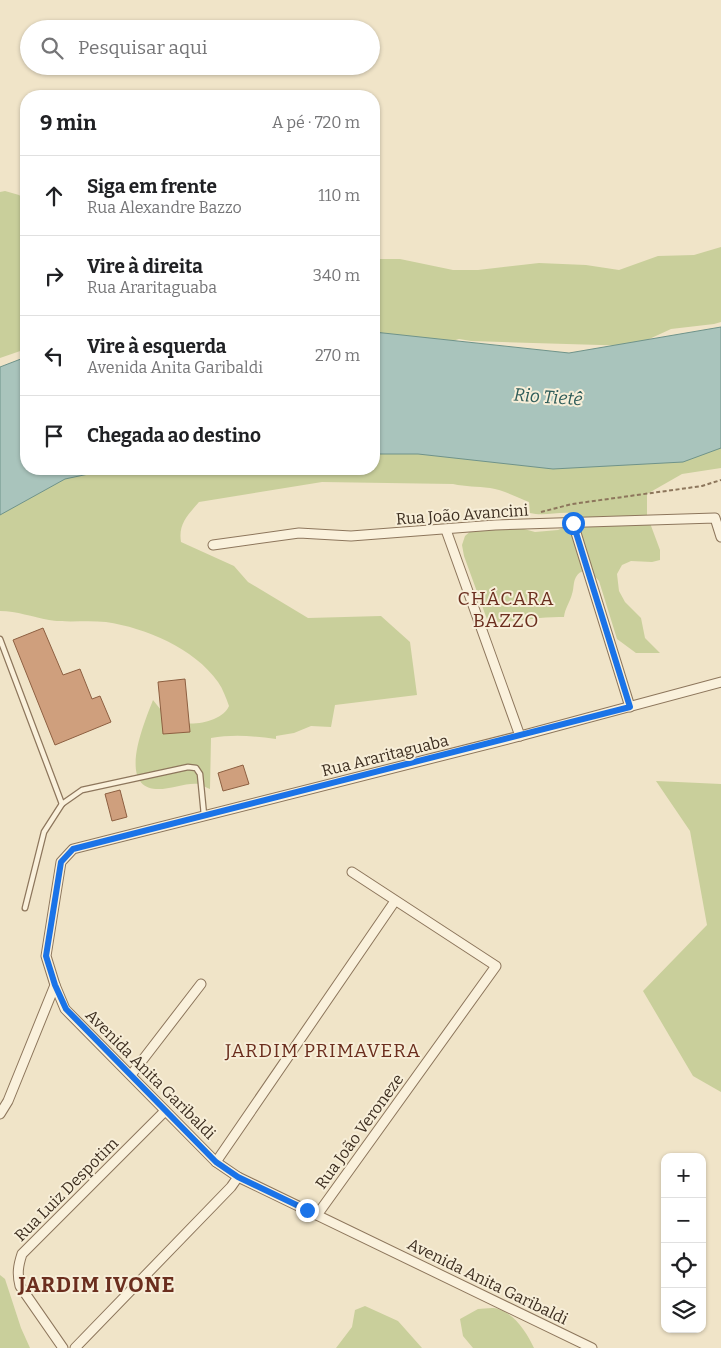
<!DOCTYPE html>
<html lang="pt">
<head>
<meta charset="utf-8">
<style>
  :root { --surface:#fff; --page:#f2f2f2; --text:#202124; --muted:#757577; --line:#e0e0e0 }
  body { margin:0; font-family:Bitter,serif; background:var(--page); color:var(--text) }
  .controls { position:absolute; right:15px; bottom:15px; display:grid; overflow:hidden; border-radius:10px; box-shadow:0 1px 4px #0004 }
  .controls button { width:45px; height:45px; display:grid; place-items:center; padding:0; border:0; border-bottom:1px solid var(--line); background:var(--surface); color:var(--text); font:25px sans-serif }
  .stop { position:absolute; width:15px; height:15px; margin:-11px; border:4px solid #1a73e8; border-radius:50%; background:#fff }
  .stop.end { background:#1a73e8; border-color:#fff; box-shadow:0 1px 5px #0008 }
  .list { margin:0; padding:0; list-style:none }
  h2 { display:flex; justify-content:space-between; align-items:center; height:65px; margin:0; padding:0 20px; font-size:21px }
  h2 small { font-size:16px; font-weight:400; color:var(--muted) }
  .list li { display:grid; grid-template-columns:32px 1fr auto; gap:15px; align-items:center; box-sizing:border-box; height:80px; padding:0 20px; border-top:1px solid var(--line) }
  .list b { display:block; font-size:19px; white-space:nowrap }
  .list p { margin:0; font-size:16px; white-space:nowrap; color:var(--muted) }
  .list em { font-size:16px; font-style:normal; color:var(--muted) }
  .icon { flex:none; width:28px; height:28px; fill:none; stroke:currentColor; stroke-width:2; stroke-linecap:round; stroke-linejoin:round }
  .map { position:relative; flex:none; width:721px; height:1348px; overflow:hidden }
  .search { position:absolute; background:var(--surface); box-shadow:0 1px 4px #0004; left:20px; top:20px; width:360px; height:55px; display:flex; align-items:center; gap:12px; box-sizing:border-box; padding:0 18px; border-radius:28px; color:var(--muted); font-size:19px }
  .panel { position:absolute; background:var(--surface); box-shadow:0 1px 4px #0004; left:20px; top:90px; width:360px; height:385px; border-radius:20px }
  .map>svg:first-child { display:block }
  .green { fill:#c9cf9b }
  .water { fill:#a9c4bc; stroke:#6f938a }
  .building { fill:#cf9f7d; stroke:#8d5f41 }
  .lines { fill:none; stroke-linecap:round; stroke-linejoin:round }
  .service-casing { stroke:#8d765c; stroke-width:7 }
  .minor-casing { stroke:#8d765c; stroke-width:11 }
  .path { stroke:#8d765c; stroke-width:2; stroke-dasharray:4 2.5; stroke-linecap:butt }
  .service { stroke:#faf1dc; stroke-width:4.5 }
  .minor { stroke:#faf1dc; stroke-width:9 }
  .route { stroke:#1a73e8; stroke-width:6 }
  .labels { text-anchor:middle; stroke-width:4; stroke-linejoin:round; paint-order:stroke }
  .street-label { font-size:16px; fill:#3d2e20; stroke:#f7eed8 }
  .water-label { font-size:18px; font-style:italic; fill:#2f5d5a; stroke:#f7eed8 }
  .quarter-label { font-size:19px; letter-spacing:1px; fill:#6b2e1e; stroke:#f7eed8 }
  .district-label { font-size:21px; font-weight:bold; letter-spacing:1px; fill:#6b2e1e; stroke:#f7eed8 }
</style>
</head>
<body>
<div class="map">
<svg width="721" height="1348" viewBox="0 0 721 1348">
  <rect width="100%" height="100%" fill="#f0e4c8"/>
  <g class="green">
    <path d="M5 191 19 195 26 201V349L0 358V192Z"/>
    <path d="M721 247V322L714 324 671 329 634 346 471 341 459 339 446 343 374 335V259H400L453 270H478L539 263 586 265 619 270 658 256 694 255Z"/>
    <path d="M721 407V468L682 474 647 494V515L660 550V560L652 562 631 561 622 565 617 574 619 591 625 602 641 618 645 638 660 653H636L617 639 599 581C593 574 582 566 576 577 573 582 574 589 572 594 570 602 565 608 564 617 538 616 514 623 488 622L464 556 462 545 465 536 473 529 513 526 535 532 558 530 577 522 580 518 577 514C561 510 546 517 530 513L529 502C517 497 503 490 490 488 477 486 466 487 453 484L322 482 199 502C188 515 178 524 181 542L234 566 248 582 308 618 381 616 410 642 417 695 335 705 331 727 311 726 294 733 276 736V739C254 736 233 734 211 738L210 789C207 788 202 785 199 784 187 782 169 790 156 789 116 786 146 719 153 700 158 706 163 713 169 718 184 729 222 723 229 706 226 698 223 689 218 682 194 648 146 628 106 622 87 620 67 623 49 620 32 617 17 611 0 611V493L40 469H374V429Z"/>
    <path d="M656 781 721 784V1092L693 1076 643 991 707 925 690 831Z"/>
    <path d="M0 1275 5 1279 21 1328 30 1348H0Z"/>
    <path d="M365 1306 398 1321 422 1348H336L352 1327 355 1310Z"/>
    <path d="M478 1309C484 1309 493 1307 498 1309 515 1314 527 1333 534 1348H473L463 1336 460 1319Z"/>
  </g>
  <g class="water">
    <path d="M721 327V448L683 462 553 469 418 454H374V332L569 353Z"/>
    <path d="M26 357V469H112L65 479 0 515V367Z"/>
  </g>
  <g class="building">
    <path d="M43 628 63 675 80 669 92 699 100 696 111 722 55 745 13 640Z"/>
    <path d="M185 679 190 732 163 734 158 682Z"/>
    <path d="M243 765 249 784 223 791 218 773Z"/>
    <path d="M120 790 127 817 112 821 105 794Z"/>
  </g>
  <g class="lines">
    <g class="service-casing">
      <g id="service">
        <path d="M0 639 62 804"/>
        <path d="M25 908 44 832 62 804 82 790 188 767 196 768 200 774 204 815"/>
      </g>
    </g>
    <g class="minor-casing">
      <g id="minor">
        <path d="M573 523 630 707"/>
        <path d="M446 530 520 736"/>
        <path d="M213 545 299 533 351 536 495 525 715 518 721 537"/>
        <path d="M131 1075 201 984"/>
        <path d="M0 1114 8 1101 55 985"/>
        <path d="M216 1162 395 901"/>
        <path d="M317 1215 496 966 352 872"/>
        <path d="M63 1348 20 1286C17 1274 18 1266 22 1254L165 1111"/>
        <path d="M75 1348 231 1187 238 1177"/>
        <path d="M592 1348 238 1177 216 1162 65 1009 55 985 46 956 61 862 73 849 520 736 721 682"/>
      </g>
    </g>
    <path class="path" d="M541 512 572 504 702 486 721 480"/>
    <use href="#service" class="service"/>
    <use href="#minor" class="minor"/>
  </g>
  <g class="lines">
    <path class="route" d="M307 1210 238 1177 216 1162 66 1009 55 985 46 956 61 862 73 849 630 707 573 523"/>
  </g>
  <g class="labels">
    <g class="street-label">
      <text transform="translate(462 514) rotate(-4)" y="6">Rua João Avancini</text>
      <text transform="translate(385 755) rotate(-14)" y="6">Rua Araritaguaba</text>
      <text transform="translate(151 1074) rotate(45)" y="6">Avenida Anita Garibaldi</text>
      <text transform="translate(359 1131) rotate(-54)" y="6">Rua João Veroneze</text>
      <text transform="translate(66 1189) rotate(-45)" y="6">Rua Luiz Despotim</text>
      <text transform="translate(488 1281) rotate(26)" y="6">Avenida Anita Garibaldi</text>
    </g>
    <g class="water-label">
      <text transform="translate(548 397) rotate(4)" y="6">Rio Tietê</text>
    </g>
    <g class="quarter-label">
      <text x="506" y="605">CHÁCARA<tspan x="506" dy="22">BAZZO</tspan></text>
      <text x="323" y="1057">JARDIM PRIMAVERA</text>
    </g>
    <g class="district-label">
      <text x="97" y="1292">JARDIM IVONE</text>
    </g>
  </g>
</svg>
<div class="controls">
<button>+</button>
<button>−</button>
<button><svg class="icon" aria-label="locate" viewBox="0 0 24 24"><circle cx="12" cy="12" r="6"/><path d="M12 2v4M12 18v4M2 12h4M18 12h4"/></svg></button>
<button><svg class="icon" aria-label="layers" viewBox="0 0 24 24"><path d="M12 4l9 5-9 5-9-5zM3 14l9 5 9-5"/></svg></button>
</div>
<div class="stop" style="left:573px;top:523px"></div>
<div class="stop end" style="left:307px;top:1210px"></div>
<div class="search"><svg class="icon" aria-label="search" viewBox="0 0 24 24"><circle cx="10" cy="10" r="6"/><path d="M15 15l6 6"/></svg>Pesquisar aqui</div>
<section class="panel">
<h2>9 min<small>A pé · 720 m</small></h2>
<ul class="list">
<li><svg class="icon" aria-label="ahead" viewBox="0 0 24 24"><path d="M12 20V5M6 11l6-6 6 6"/></svg><div><b>Siga em frente</b><p>Rua Alexandre Bazzo</p></div><em>110 m</em></li>
<li><svg class="icon" aria-label="right" viewBox="0 0 24 24"><path d="M7 20v-9h11M14 6l5 5-5 5"/></svg><div><b>Vire à direita</b><p>Rua Araritaguaba</p></div><em>340 m</em></li>
<li><svg class="icon" aria-label="left" viewBox="0 0 24 24"><path d="M17 20v-9H6M10 6l-5 5 5 5"/></svg><div><b>Vire à esquerda</b><p>Avenida Anita Garibaldi</p></div><em>270 m</em></li>
<li><svg class="icon" aria-label="arrive" viewBox="0 0 24 24"><path d="M6 21V4h12l-3 4 3 4H6"/></svg><div><b>Chegada ao destino</b></div></li>
</ul>
</section>
</div>
</body>
</html>
